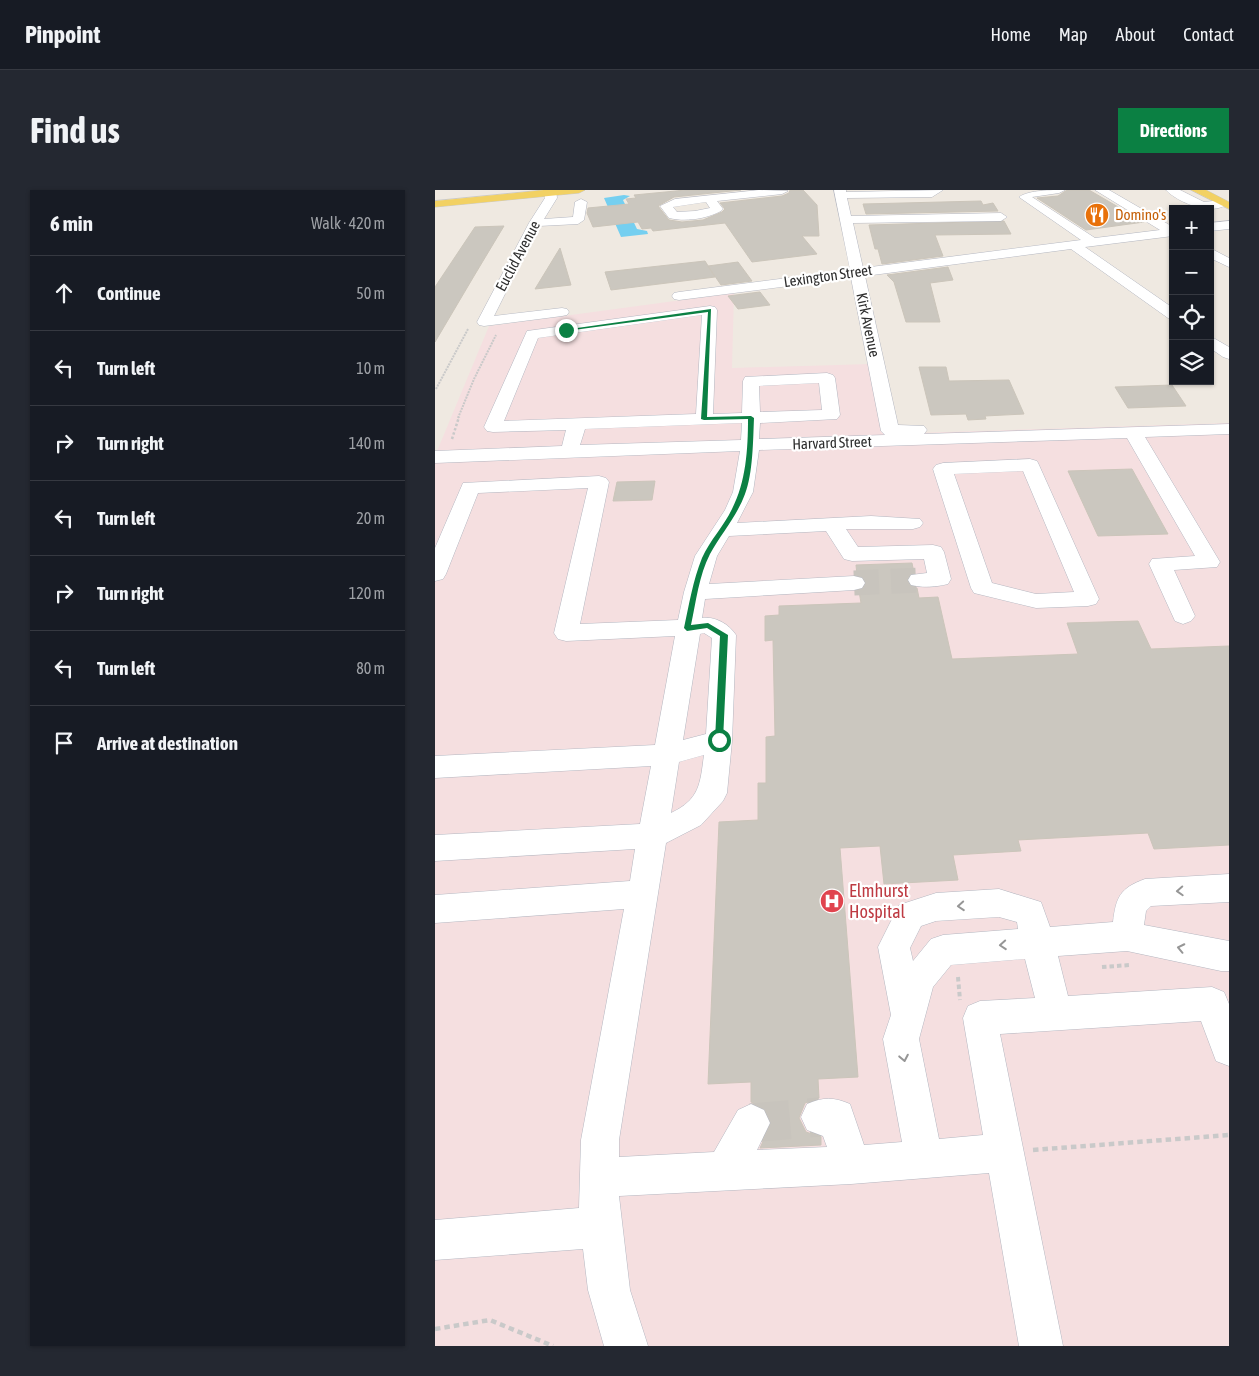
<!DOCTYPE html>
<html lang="en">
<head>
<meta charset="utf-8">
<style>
  :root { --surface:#171b24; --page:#242831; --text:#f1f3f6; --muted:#9ea1a6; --line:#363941; --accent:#0b8043 }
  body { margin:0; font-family:"Asap Condensed",sans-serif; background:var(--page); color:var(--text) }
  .controls { position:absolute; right:15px; top:15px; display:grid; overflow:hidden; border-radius:0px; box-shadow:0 1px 4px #0004 }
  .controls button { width:45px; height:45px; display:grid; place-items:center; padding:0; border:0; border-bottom:1px solid var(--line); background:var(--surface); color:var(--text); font:25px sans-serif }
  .stop { position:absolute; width:15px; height:15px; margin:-11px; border:4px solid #0b8043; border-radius:50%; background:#fff }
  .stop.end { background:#0b8043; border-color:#fff; box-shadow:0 1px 5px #0008 }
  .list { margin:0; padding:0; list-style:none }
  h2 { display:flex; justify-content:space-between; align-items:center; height:65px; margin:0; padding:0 20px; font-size:21px }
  h2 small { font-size:16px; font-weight:400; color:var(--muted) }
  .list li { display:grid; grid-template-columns:32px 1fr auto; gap:15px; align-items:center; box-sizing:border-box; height:75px; padding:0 20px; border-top:1px solid var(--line) }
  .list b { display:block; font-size:19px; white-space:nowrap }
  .list em { font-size:16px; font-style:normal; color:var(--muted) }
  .icon { flex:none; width:28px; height:28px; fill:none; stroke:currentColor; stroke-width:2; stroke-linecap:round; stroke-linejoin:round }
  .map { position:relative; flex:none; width:794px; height:1156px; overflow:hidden; border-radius:0px }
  header { display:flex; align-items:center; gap:30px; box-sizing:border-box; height:70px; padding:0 25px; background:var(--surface); border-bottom:1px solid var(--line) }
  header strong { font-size:24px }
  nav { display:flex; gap:28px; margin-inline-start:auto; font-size:18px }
  .intro { display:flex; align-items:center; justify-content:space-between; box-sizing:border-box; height:120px; padding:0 30px }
  h1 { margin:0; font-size:35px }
  .button { padding:12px 22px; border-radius:0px; background:var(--accent); color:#fff; font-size:18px; font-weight:700 }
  main { display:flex; gap:30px; padding:0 30px }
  aside { flex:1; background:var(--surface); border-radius:0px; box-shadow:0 1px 4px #0004 }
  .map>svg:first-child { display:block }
  .medical { fill:#f5dfe0 }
  .water { fill:#75cff0 }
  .building { fill:#cbc7bf; stroke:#cbc5ba }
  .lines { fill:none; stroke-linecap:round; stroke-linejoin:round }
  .minor-tunnel-far1 { stroke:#c8c4bd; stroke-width:25; stroke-dasharray:25 12; stroke-linecap:butt }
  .minor-tunnel { stroke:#c8c4bd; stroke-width:39; stroke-dasharray:39 19; stroke-linecap:butt }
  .minor-casing { stroke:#b4b7c1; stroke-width:1 }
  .major-casing { stroke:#c9c9c9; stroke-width:1 }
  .path-far3 { stroke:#c9c9c9; stroke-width:2; stroke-dasharray:2 1; stroke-linecap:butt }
  .path-far2 { stroke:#c9c9c9; stroke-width:2.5; stroke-dasharray:2.5 2; stroke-linecap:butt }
  .path-far1 { stroke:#c9c9c9; stroke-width:4; stroke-dasharray:4.5 3; stroke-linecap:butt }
  .path { stroke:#c9c9c9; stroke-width:4.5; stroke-dasharray:5.5 4; stroke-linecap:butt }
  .minor { fill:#fff; fill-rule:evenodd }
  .major { fill:#f2d163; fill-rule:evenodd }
  .oneway { stroke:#969696 }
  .route { fill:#0b8043 }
  .labels { text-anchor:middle; stroke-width:4.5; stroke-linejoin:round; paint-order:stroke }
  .far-food-label { font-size:15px; fill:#c56008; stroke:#fff; text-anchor:start }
  .far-street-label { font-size:15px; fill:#2e2e2e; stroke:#fff }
  .health-label { font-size:18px; fill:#be3a42; stroke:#fff; text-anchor:start }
</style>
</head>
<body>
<header>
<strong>Pinpoint</strong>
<nav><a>Home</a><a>Map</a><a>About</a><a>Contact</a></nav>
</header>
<div class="intro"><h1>Find us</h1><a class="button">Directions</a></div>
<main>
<aside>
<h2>6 min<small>Walk · 420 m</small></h2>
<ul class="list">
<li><svg class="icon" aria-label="ahead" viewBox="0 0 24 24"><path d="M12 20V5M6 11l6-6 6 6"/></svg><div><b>Continue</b></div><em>50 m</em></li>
<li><svg class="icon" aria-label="left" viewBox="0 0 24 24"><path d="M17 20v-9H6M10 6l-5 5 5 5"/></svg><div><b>Turn left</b></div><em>10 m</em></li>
<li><svg class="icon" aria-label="right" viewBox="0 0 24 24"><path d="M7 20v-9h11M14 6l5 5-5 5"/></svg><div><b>Turn right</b></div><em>140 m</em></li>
<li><svg class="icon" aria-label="left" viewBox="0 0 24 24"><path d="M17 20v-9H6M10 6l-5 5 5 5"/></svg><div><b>Turn left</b></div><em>20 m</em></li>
<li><svg class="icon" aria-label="right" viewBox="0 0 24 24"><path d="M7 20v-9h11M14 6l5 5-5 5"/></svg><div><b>Turn right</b></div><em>120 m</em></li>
<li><svg class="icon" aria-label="left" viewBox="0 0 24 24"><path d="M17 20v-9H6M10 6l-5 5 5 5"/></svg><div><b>Turn left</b></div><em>80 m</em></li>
<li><svg class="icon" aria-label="arrive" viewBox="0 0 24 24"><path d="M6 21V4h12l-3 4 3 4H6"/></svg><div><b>Arrive at destination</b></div></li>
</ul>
</aside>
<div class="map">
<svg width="794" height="1156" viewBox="0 0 794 1156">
  <rect width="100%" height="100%" fill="#efe9e1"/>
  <path class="medical" d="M299 103 297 178 435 174 449 244 794 233V1156H0V266L54 136Z"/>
  <path class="water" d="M189 5 195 6 188 10 202 39 212 41 213 44 186 47 169 8Z"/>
  <g class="building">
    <path d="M251 0H306L239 7 223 16 234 30 247 32 268 30 287 22 290 19 285 13 347 6 354 3 355 0H368L382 15 384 46H367L382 64 317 72 290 33 218 41 216 38 207 39 203 32 158 37 152 23 153 18 194 14 191 9 201 8 199 5Z"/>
    <path d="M632 0H654L709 32 651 40 602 8 623 6Z"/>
    <path d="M546 11 548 15 558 13 563 21 431 24 428 14Z"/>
    <path d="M569 31 576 44 500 45 508 66 447 74 443 59H440L434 35Z"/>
    <path d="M69 36 39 86 0 152V97L40 37Z"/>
    <path d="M125 58 136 95 100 99Z"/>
    <path d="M270 71 280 87 176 100 170 82Z"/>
    <path d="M303 72 317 91 286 95 273 76Z"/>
    <path d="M513 77 518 90 495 93 505 132H471L459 92 452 85Z"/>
    <path d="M325 102 335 115 303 119 293 106Z"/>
    <path d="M484 177H511L514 191 574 190 589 224 550 226 551 229 533 230 531 224 496 225Z"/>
    <path d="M737 195 751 216 693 218 680 197Z"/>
    <path d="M697 279 733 344 663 346 633 281Z"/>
    <path d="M220 291 217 310 178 311 182 292Z"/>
    <path d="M477 373 479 383 474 384 471 391 476 397 482 398 484 408 503 407 517 469 643 464 632 433 703 431 716 459 794 456V655L719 659 713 643 583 650 586 661 518 665 523 690 449 694 445 656 405 658 423 887 383 889 384 908 370 913 364 928 371 942 386 947V955L325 958 337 932 330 918 316 912V892L273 894 284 632 323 630V593H331V547L340 546 338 450 330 451V426L344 425V416L426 413 424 401 429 399 432 392 429 387 422 385 421 375Z"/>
  </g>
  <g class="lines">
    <path class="minor-tunnel-far1" d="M419 393 484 390"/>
    <path class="minor-tunnel" d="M316 933 385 927"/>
    <g class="minor-casing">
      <g id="minor">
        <path d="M109 0H121L122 8 109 29 138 27 140 12 146 9 152 12 149 30 143 34 104 36 59 126 127 118 132 119 134 122 132 125 127 126 49 136 44 135 42 132 94 33 110 8Z"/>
        <path d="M324 0 353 1 347 4 282 11 288 19 286 21C271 29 250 32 234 28L225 16 240 9ZM271 12 275 18 260 21 242 22 238 17Z"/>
        <path d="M399 0H411V2L508 0 497 7 412 8 416 26 566 23 572 27 566 31 418 33 428 78 646 50 584 7C594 0 616 0 630 0L624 3 597 7 660 48 725 40 660 0H674L738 37V46L650 57 738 118V129L733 128 636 59 430 86 463 235 489 236 492 240 489 244 794 234V244L710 247 785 372 782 377 739 380 760 426 756 431 748 434 740 431 714 374 717 369 760 366 692 248 324 260 318 302 302 333 436 326 485 329 488 333 485 337 478 339H411L423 357 498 355 506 357 509 362 516 389 513 394C501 397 488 398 476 395L473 390 476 385 492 383 489 369 417 371 409 369 391 341 294 346 282 366 274 394 419 386 427 388 430 393 427 398 419 400 270 409 267 428C280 426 294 434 301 445L297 551 292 603 288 611 266 635 231 653 184 950V967L279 962 303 920 316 914 329 920 335 933 322 960 392 957 388 946 372 940 366 927 372 914C388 907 399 907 415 914L429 955 467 952 448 849 456 825 443 757 464 715 501 703 564 699 606 712 615 737 678 732C681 707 685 698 710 689L794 684V712L716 716 711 721 709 735 794 751V781H786L692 761 623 766 633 806 777 797 789 802 794 814V876L781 871 766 831 565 844 628 1156H584L554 983 416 994 184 1006 195 1100 213 1156H169L153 1100 148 1059 0 1070V1030L144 1018 146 950 189 719 0 733V705L195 691 200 659 0 671V645L205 634 216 576 0 588V566L220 555 240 446 131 451 123 449 119 443 153 298 43 303 11 384 8 389 0 391V358L28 293 164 286 171 288 174 292 145 434 243 430 249 402 260 366 290 320 298 302 305 261 0 273V261L127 256 131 240 58 242 52 241 49 237 92 141 275 116 280 117 282 120 278 224 307 223 308 191 310 187 392 183 398 185 400 188 405 225 402 229 325 233 324 249 450 245 446 241 416 88 244 110 239 109 237 106 239 103 244 102 415 80ZM267 125 261 224 69 231 103 148ZM384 193 387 220 325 222 324 196ZM307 233 306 250 145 255 150 239ZM269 443 277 448 271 544 248 550 265 444ZM269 565C265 594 265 609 236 623L244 572ZM564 727 582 732 583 739 508 745 496 749 478 771 475 758 486 736 501 731ZM590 769 600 808 545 811 533 816 528 828 548 945 504 949 484 849 498 797 516 775Z"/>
        <path d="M731 0H745L769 12 787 10 793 13C779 27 743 13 731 0Z"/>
        <path d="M794 31V39L775 41V33Z"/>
        <path d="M775 58 794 68V77L775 68Z"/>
        <path d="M775 146 794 157V169L788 167 775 158Z"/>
        <path d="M595 269 602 271 604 275 664 409 661 414 653 416 601 418 539 403 536 398 498 279 501 275 508 273ZM588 281 639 402 601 404 557 393 519 284Z"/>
      </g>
    </g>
    <g class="major-casing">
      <g id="major">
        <path d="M109 0H150L144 3 0 17V11Z"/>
        <path d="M756 0H771L794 12V19Z"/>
      </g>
    </g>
    <g class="path-far3">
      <path d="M1 199 33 139"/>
      <path d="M23 228 39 189 61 145"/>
    </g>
    <path class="path-far2" d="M17 249 24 227"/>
    <g class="path-far1">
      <path d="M667 777 695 775"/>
      <path d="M523 787 525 810"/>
    </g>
    <g class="path">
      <path d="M598 960 794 945"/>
      <path d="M0 1139 55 1130 118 1156"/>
    </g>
    <use href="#minor" class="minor"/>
    <use href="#major" class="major"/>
  </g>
  <defs><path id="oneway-chevron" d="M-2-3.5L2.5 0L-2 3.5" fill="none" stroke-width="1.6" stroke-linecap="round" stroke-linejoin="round" transform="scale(1.25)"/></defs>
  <g class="oneway">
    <use href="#oneway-chevron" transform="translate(745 701) rotate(177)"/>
    <use href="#oneway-chevron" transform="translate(526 716) rotate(176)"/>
    <use href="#oneway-chevron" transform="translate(568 755) rotate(176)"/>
    <use href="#oneway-chevron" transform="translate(746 758) rotate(-168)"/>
    <use href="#oneway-chevron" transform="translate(469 868) rotate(79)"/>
  </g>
  <path class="route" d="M276 119 272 227 316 226 319 228C318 251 318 283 310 304 302 326 286 344 275 364 264 385 261 412 256 435L273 433 293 445 288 550 284 554 280 550 285 446 272 438 252 441 249 438C254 415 258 390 267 368 275 350 289 336 297 319 311 292 313 259 313 229L269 230 266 229 273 122 131 141 128 140Z"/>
  <defs>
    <g id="restaurant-disc" transform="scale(1.25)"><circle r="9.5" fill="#e8710a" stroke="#fff"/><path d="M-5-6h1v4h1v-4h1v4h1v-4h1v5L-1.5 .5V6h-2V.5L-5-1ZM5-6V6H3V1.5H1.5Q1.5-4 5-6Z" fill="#fff"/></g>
    <g id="hospital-disc" transform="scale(1.25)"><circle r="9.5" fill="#e0444e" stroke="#fff"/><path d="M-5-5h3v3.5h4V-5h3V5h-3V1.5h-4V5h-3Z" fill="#fff"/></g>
  </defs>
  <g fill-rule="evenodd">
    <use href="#restaurant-disc" x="662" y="25"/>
    <use href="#hospital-disc" x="397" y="711"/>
  </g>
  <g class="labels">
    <g class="far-food-label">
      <text x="680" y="30">Domino's</text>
    </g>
    <g class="far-street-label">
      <text transform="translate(83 66) rotate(-62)" y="5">Euclid Avenue</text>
      <text transform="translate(393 86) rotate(-8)" y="5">Lexington Street</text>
      <text transform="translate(433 135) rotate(78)" y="5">Kirk Avenue</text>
      <text transform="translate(397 253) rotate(-2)" y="5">Harvard Street</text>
    </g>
    <g class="health-label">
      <text x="414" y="707">Elmhurst<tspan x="414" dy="21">Hospital</tspan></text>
    </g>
  </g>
</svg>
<div class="controls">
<button>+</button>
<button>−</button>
<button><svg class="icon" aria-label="locate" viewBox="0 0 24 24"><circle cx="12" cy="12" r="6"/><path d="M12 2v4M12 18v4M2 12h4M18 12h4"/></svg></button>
<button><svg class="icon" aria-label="layers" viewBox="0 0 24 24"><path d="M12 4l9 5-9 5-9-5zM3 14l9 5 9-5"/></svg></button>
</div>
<div class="stop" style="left:284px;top:550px"></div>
<div class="stop end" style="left:131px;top:140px"></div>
</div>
</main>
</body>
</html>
